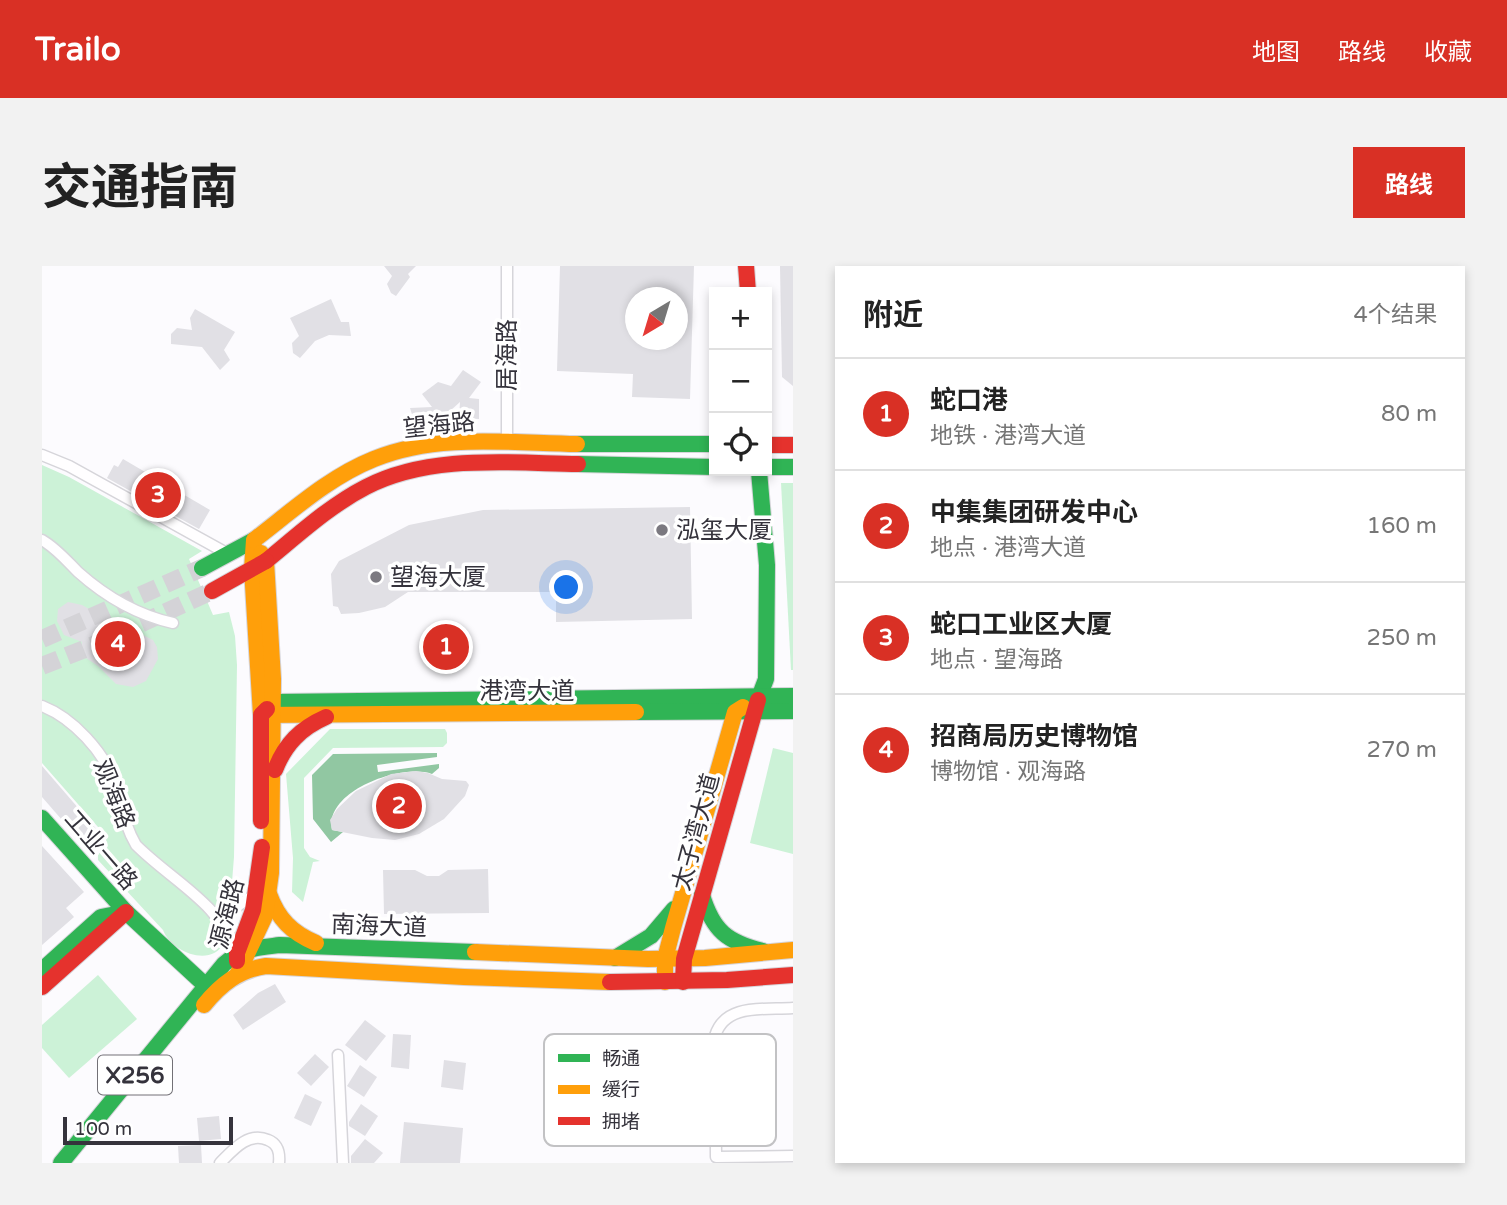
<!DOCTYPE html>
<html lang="zh">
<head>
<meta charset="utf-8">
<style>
  :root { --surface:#fff; --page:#f2f2f2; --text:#222; --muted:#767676; --line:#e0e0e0; --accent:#d93025 }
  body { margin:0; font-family:"Varela Round","Noto Sans SC",sans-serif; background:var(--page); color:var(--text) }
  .controls { position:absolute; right:21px; top:21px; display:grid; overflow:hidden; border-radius:0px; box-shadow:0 4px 10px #0003 }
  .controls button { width:63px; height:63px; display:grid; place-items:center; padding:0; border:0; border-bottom:2px solid var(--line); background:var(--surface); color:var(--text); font:35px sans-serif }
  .compass { position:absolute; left:583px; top:21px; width:63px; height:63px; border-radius:50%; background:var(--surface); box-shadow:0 4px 10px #0003; rotate:218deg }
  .scale { position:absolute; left:21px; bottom:18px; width:170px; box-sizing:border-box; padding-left:7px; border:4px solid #35333c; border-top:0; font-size:19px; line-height:24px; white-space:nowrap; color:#35333c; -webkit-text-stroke:5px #fff; paint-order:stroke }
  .you { position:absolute; left:525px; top:322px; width:24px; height:24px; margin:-18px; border:5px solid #fff; border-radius:50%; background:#1a73e8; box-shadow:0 0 0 10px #1a73e833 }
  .badge { display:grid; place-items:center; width:46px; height:46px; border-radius:50%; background:var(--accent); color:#fff; font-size:23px; font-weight:700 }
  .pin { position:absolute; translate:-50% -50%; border:4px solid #fff; box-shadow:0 2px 7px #0006 }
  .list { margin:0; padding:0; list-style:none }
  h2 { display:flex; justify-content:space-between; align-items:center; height:91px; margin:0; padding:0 28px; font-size:30px }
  h2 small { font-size:23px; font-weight:400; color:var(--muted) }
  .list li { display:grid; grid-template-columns:46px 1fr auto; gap:21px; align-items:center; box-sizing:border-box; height:112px; padding:0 28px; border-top:2px solid var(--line) }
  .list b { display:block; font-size:26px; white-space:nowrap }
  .list p { margin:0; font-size:23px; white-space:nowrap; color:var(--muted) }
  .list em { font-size:23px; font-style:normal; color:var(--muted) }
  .icon { flex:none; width:38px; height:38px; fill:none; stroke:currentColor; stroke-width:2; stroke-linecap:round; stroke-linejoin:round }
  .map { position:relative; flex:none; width:751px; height:897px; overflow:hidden; border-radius:0px }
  header { display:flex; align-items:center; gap:42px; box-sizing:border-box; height:98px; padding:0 35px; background:var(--accent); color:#fff }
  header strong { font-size:33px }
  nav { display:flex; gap:38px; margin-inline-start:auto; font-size:24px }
  .intro { display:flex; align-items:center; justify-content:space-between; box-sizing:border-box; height:168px; padding:0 42px }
  h1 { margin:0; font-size:49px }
  .button { padding:18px 32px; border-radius:0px; background:var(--accent); color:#fff; font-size:24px; font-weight:700 }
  main { display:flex; gap:42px; padding:0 42px }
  aside { flex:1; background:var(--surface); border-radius:0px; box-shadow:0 4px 10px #0003 }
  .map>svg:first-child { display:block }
  .green { fill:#ccf2d7 }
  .water { fill:#91c7a2 }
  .building { fill:#e1e0e5; fill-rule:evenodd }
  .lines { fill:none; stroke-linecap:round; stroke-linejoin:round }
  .primary-tunnel { stroke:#d4d3d7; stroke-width:18; stroke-dasharray:18 9; stroke-linecap:butt }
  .street-casing { stroke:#d6d5da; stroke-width:13 }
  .fast-casing { stroke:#d6d5da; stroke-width:18 }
  .slow-casing { stroke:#d6d5da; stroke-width:18 }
  .jam-casing { stroke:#d6d5da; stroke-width:18 }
  .street { stroke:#fffeff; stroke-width:10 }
  .fast { stroke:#30b455; stroke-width:16 }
  .slow { stroke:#ff9f0a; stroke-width:16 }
  .jam { stroke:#e5322d; stroke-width:16 }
  .poi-dot { fill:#7b7980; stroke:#fff; stroke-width:2.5 }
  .labels { text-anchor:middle; stroke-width:7; stroke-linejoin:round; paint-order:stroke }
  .shield { fill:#fff; stroke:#727076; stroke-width:2 }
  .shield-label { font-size:23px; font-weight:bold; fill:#35333c }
  .street-label { font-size:24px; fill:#35333c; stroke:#fff }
  .poi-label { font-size:24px; fill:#35333c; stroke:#fff; text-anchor:start }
  .key { fill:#fff; stroke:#c2c2c4; stroke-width:2 }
  .key-label { font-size:19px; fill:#35333c }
</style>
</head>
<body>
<header>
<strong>Trailo</strong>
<nav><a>地图</a><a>路线</a><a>收藏</a></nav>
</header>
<div class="intro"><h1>交通指南</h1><a class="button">路线</a></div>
<main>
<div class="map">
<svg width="751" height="897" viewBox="0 0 751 897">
  <rect width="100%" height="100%" fill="#fcfbfe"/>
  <g class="green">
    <path d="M0 199 27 211 160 285 147 293 171 349 187 346 193 370 195 399 192 591 190 616 183 637 174 642 182 677C169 702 129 686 121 664L56 594V589L64 577 63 569 0 497Z"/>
    <path d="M739 217H751V404H749Z"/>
    <path d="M288 463H403L405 467V477L401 481 291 482 262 512V582L268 591 278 595 271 596 261 636 250 626 251 592 244 508Z"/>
    <path d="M731 482 751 487V588L708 577Z"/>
    <path d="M56 709 95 753 27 812 0 782V759Z"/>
  </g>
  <path class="water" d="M395 487V491L335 499 336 506 397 498V502L390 508C360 497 282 525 290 564L301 566 289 576 271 553 270 509 291 488Z"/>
  <g class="building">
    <path d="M342 0H374L366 8 368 11 354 30 349 27 345 18 350 10Z"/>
    <path d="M518 0H652L648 133 590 131 591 108 515 105ZM593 32H635V74H593Z"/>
    <path d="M738 0H751V120L740 111Z"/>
    <path d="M289 33 299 56H307L309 70 287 69 273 75 258 92 251 87 250 77 257 70 248 52Z"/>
    <path d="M153 43 193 66 182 84 188 94 178 104 160 81 129 78V68L135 62 150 64 148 52Z"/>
    <path d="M421 104 439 116 427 132 437 133V153L417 152 418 136 398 154 374 161 368 142 390 141 380 128 396 116 409 120Z"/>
    <path d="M81 193 168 244 157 263 65 212 72 199 76 201Z"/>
    <path d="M648 241 650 353 514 356V326H366L343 341 317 347 299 348 296 341 291 340 289 308 297 295 367 259 441 244Z"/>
    <path d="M26 336 40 339 56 348 65 371 81 368 97 367 111 374 115 381 116 393 104 415 91 421 74 418 56 400 38 388 40 376 22 369 15 355 16 343Z"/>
    <path d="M0 500 56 565 41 578 0 531Z"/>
    <path d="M374 505 386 507 400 513 424 515 427 519 423 530 402 553 377 568 353 574 330 572 290 564 288 554 295 543 314 525 349 508Z"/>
    <path d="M0 580 42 626 24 642 32 651 0 679Z"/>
    <path d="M446 603 447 647 342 648 341 604H373L385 610H397L406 604Z"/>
    <path d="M233 718 244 736 201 764 191 749 216 727Z"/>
    <path d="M323 754 344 770 324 795 303 779Z"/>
    <path d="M351 768 369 769 367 803 349 801Z"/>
    <path d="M273 788 287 801 269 820 255 807Z"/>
    <path d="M402 794 424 797 421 824 399 821Z"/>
    <path d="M318 799 335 811 322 831 305 820Z"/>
    <path d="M263 828 280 836 269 860 252 852Z"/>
    <path d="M319 838 336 850 323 870 307 860V856Z"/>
    <path d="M177 850 179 873 157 875 155 852Z"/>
    <path d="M362 856 421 862 418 897H358Z"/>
    <path d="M323 873 341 887 332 897H309V890Z"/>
    <path d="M159 879 160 897H137L136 880Z"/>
  </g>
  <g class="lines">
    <g class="primary-tunnel">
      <path d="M0 373 160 302"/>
      <path d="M0 400 45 382 170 325"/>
    </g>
    <g class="street-casing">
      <g id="street">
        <path d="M465 0V177"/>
        <path d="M0 189 27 200 188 289"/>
        <path d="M0 274C14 282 25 295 36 306 64 331 95 349 131 357"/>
        <path d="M0 440C31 452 62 486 73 517 80 539 82 559 94 579 130 615 178 637 195 687"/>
        <path d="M173 647 193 642 214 627"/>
        <path d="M751 742C722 744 683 737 673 770L674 891 751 890"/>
        <path d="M296 789 301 897"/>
        <path d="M178 897C190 885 206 865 226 874 236 878 238 886 237 897"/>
      </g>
    </g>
    <g class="fast-casing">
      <g id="fast">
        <path d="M535 178H672"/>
        <path d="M536 198 672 201"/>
        <path d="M725 201H751"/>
        <path d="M160 302 212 274"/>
        <path d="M716 434 724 413 725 299 717 205"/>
        <path d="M231 436 751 430"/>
        <path d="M594 446 751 445"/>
        <path d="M0 552 84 646 163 719 169 730"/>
        <path d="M660 629C671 665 685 676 721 685"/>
        <path d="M573 692 609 670 632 643"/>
        <path d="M0 704 59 651 84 646"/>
        <path d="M19 897 182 698C201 682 214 682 238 679L433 686"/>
      </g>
    </g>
    <g class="slow-casing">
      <g id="slow">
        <path d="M212 274 210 303 219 449 594 446"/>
        <path d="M212 274C250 245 287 211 332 193 395 167 469 177 535 178"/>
        <path d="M227 628C236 653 250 667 274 677"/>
        <path d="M433 686 606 693 663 692 751 684"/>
        <path d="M196 707 223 650 229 607 231 413 224 295 219 287"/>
        <path d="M623 716V693L631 662 693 446 701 441"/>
        <path d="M162 739C179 718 197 704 224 700L422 711 568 716"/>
      </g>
    </g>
    <g class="jam-casing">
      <g id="jam">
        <path d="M704 0 706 26"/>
        <path d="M725 179H751"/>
        <path d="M224 295C256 269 287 240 324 221 388 188 467 197 536 198"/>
        <path d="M170 325 224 295"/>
        <path d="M233 504C243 478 259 462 284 451"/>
        <path d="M219 555V449L225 443"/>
        <path d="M195 695V687L211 644 220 581"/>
        <path d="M568 716 685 714 751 709"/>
        <path d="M641 716 642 693 716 434"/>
        <path d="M0 721 84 646"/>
      </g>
    </g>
    <use href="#street" class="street"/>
    <use href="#fast" class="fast"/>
    <use href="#slow" class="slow"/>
    <use href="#jam" class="jam"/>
  </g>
  <g class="poi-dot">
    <circle cx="620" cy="264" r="7"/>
    <circle cx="334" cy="311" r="7"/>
  </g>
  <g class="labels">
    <rect class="shield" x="56" y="789.5" width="74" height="39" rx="5"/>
    <g class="shield-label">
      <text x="93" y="817">X256</text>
    </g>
    <g class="street-label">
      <text transform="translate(465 89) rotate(-90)" y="8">居海路</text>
      <text transform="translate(397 159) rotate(-6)" y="8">望海路</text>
      <text x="485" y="433">港湾大道</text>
      <text transform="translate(72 528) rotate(68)" y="8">观海路</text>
      <text transform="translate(654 566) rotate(-75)" y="8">太子湾大道</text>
      <text transform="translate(59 584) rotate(49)" y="8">工业一路</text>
      <text transform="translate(185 648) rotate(-76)" y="8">源海路</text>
      <text transform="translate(337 660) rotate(2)" y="8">南海大道</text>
    </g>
    <g class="poi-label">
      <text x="634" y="272">泓玺大厦</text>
      <text x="348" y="319">望海大厦</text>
    </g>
  </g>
  <rect x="502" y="768" width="232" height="112" rx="10" class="key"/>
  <rect x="516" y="788" width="32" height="8" fill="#30b455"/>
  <rect x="516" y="819" width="32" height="9" fill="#ff9f0a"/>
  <rect x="516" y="851" width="32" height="8" fill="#e5322d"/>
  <g class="key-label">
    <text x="560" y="799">畅通</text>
    <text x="560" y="830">缓行</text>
    <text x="560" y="862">拥堵</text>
  </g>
</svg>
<div class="controls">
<button>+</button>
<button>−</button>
<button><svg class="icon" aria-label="locate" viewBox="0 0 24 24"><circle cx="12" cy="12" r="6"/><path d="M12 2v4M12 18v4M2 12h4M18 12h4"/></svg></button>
</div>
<svg class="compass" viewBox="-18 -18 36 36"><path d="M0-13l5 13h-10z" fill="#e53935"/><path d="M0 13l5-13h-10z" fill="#767676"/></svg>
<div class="scale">100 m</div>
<div class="you"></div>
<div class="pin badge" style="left:404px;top:381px">1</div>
<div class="pin badge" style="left:357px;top:540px">2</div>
<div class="pin badge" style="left:116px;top:229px">3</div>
<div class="pin badge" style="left:76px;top:378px">4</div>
</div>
<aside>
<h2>附近<small>4个结果</small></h2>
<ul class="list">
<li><span class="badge">1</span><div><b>蛇口港</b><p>地铁 · 港湾大道</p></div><em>80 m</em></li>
<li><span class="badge">2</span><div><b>中集集团研发中心</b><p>地点 · 港湾大道</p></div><em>160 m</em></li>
<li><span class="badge">3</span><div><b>蛇口工业区大厦</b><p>地点 · 望海路</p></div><em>250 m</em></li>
<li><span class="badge">4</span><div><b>招商局历史博物馆</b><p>博物馆 · 观海路</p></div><em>270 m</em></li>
</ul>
</aside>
</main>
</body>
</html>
